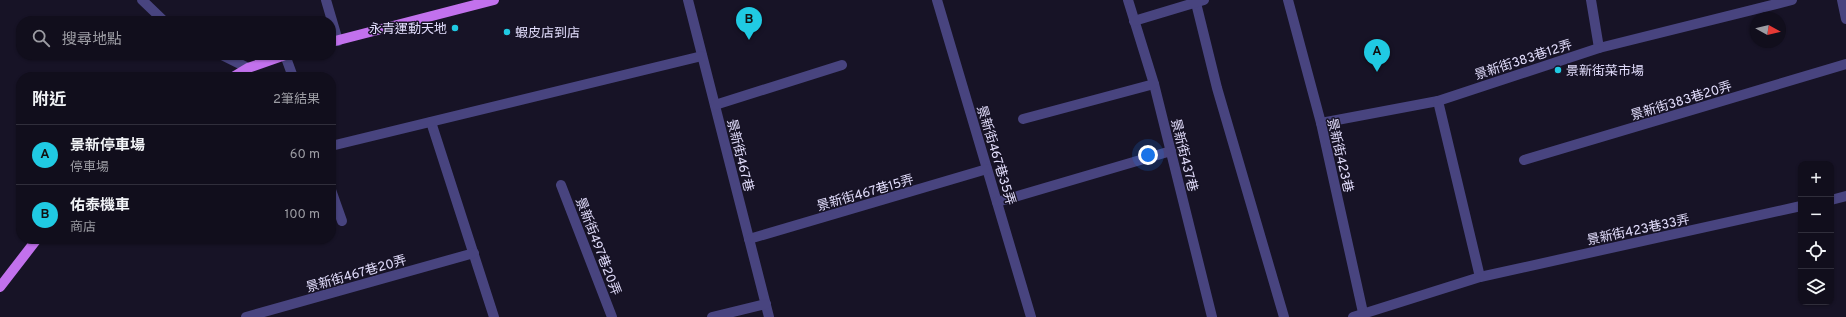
<!DOCTYPE html>
<html lang="zh-TW">
<head>
<meta charset="utf-8">
<style>
  :root { --surface:#110e1c; --page:#1a1725; --text:#f1f3f6; --muted:#9c9ca3; --line:#302e3b; --accent:#20cae3 }
  body { margin:0; font-family:Overpass,"Noto Sans TC",sans-serif; background:var(--page); color:var(--text) }
  .controls { position:absolute; right:12px; bottom:12px; display:grid; overflow:hidden; border-radius:8px; box-shadow:0 1px 3px #0004 }
  .controls button { width:36px; height:36px; display:grid; place-items:center; padding:0; border:0; border-bottom:1px solid var(--line); background:var(--surface); color:var(--text); font:20px sans-serif }
  .compass { position:absolute; left:1750px; top:12px; width:36px; height:36px; border-radius:50%; background:var(--surface); box-shadow:0 1px 3px #0004; rotate:98deg }
  .you { position:absolute; left:1148px; top:155px; width:14px; height:14px; margin:-10px; border:3px solid #fff; border-radius:50%; background:#1a73e8; box-shadow:0 0 0 6px #1a73e833 }
  .badge { display:grid; place-items:center; width:26px; height:26px; border-radius:50%; background:var(--accent); color:#111; font-size:13px; font-weight:700 }
  .pin { position:absolute; translate:-50% -33px; filter:drop-shadow(0 1px 2px #0008) }
  .pin::after { content:''; position:absolute; top:21px; width:14px; height:12px; background:inherit; clip-path:polygon(0 0,100% 0,50% 100%) }
  .list { margin:0; padding:0; list-style:none }
  h2 { display:flex; justify-content:space-between; align-items:center; height:52px; margin:0; padding:0 16px; font-size:17px }
  h2 small { font-size:13px; font-weight:400; color:var(--muted) }
  .list li { display:grid; grid-template-columns:26px 1fr auto; gap:12px; align-items:center; box-sizing:border-box; height:60px; padding:0 16px; border-top:1px solid var(--line) }
  .list b { display:block; font-size:15px; white-space:nowrap }
  .list p { margin:0; font-size:13px; white-space:nowrap; color:var(--muted) }
  .list em { font-size:13px; font-style:normal; color:var(--muted) }
  .icon { flex:none; width:22px; height:22px; fill:none; stroke:currentColor; stroke-width:2; stroke-linecap:round; stroke-linejoin:round }
  .map { position:relative; flex:none; width:1846px; height:317px; overflow:hidden }
  .search { position:absolute; background:var(--surface); box-shadow:0 1px 3px #0004; left:16px; top:16px; width:320px; height:44px; display:flex; align-items:center; gap:10px; box-sizing:border-box; padding:0 14px; border-radius:16px; color:var(--muted); font-size:15px }
  .panel { position:absolute; background:var(--surface); box-shadow:0 1px 3px #0004; left:16px; top:72px; width:320px; height:172px; border-radius:16px }
  .map>svg:first-child { display:block }
  .lines { fill:none; stroke-linecap:round; stroke-linejoin:round }
  .minor { stroke:#48447f; stroke-width:10 }
  .major { stroke:#c271ed; stroke-width:10 }
  .poi-dot { fill:#20cae3; stroke:#171326; stroke-width:1.5 }
  .labels { text-anchor:middle; stroke-width:3; stroke-linejoin:round; paint-order:stroke }
  .poi-label { font-size:13px; fill:#e1dcfb; stroke:#171326; text-anchor:start }
  .street-label { font-size:13px; fill:#e1dcfb; stroke:#171326 }
</style>
</head>
<body>
<div class="map">
<svg width="1846" height="317" viewBox="0 0 1846 317">
  <rect width="100%" height="100%" fill="#171326"/>
  <g class="lines">
    <g class="minor">
      <path d="M142 0 164 21"/>
      <path d="M326 0 338 41"/>
      <path d="M688 0 769 317"/>
      <path d="M937 0 1031 317"/>
      <path d="M1128 0 1154 84 1212 317"/>
      <path d="M1288 0 1321 123 1364 317"/>
      <path d="M1591 0 1599 48"/>
      <path d="M1842 0 1846 19"/>
      <path d="M1196 3 1217 88 1284 317"/>
      <path d="M1134 21 1204 0"/>
      <path d="M222 55 248 68"/>
      <path d="M285 55 293 77"/>
      <path d="M715 105 842 65"/>
      <path d="M1023 119 1154 84"/>
      <path d="M431 122 494 317"/>
      <path d="M1321 123 1438 101"/>
      <path d="M331 146 702 56"/>
      <path d="M1524 160 1846 64"/>
      <path d="M561 185 612 317"/>
      <path d="M331 190 342 221"/>
      <path d="M1831 200 1846 196"/>
      <path d="M997 202 1171 151"/>
      <path d="M749 239 987 169"/>
      <path d="M1480 277 1438 101 1599 48 1792 0"/>
      <path d="M246 317 474 253"/>
      <path d="M712 317 766 304"/>
      <path d="M1353 317 1480 277 1801 206"/>
    </g>
    <g class="major">
      <path d="M331 42 494 0"/>
      <path d="M233 77 248 68 285 55"/>
      <path d="M0 287 37 239"/>
    </g>
  </g>
  <g class="poi-dot">
    <circle cx="455" cy="28" r="4"/>
    <circle cx="507" cy="32" r="4"/>
    <circle cx="1558" cy="70" r="4"/>
  </g>
  <g class="labels">
    <g class="poi-label">
      <text x="447" y="33" text-anchor="end">永青運動天地</text>
      <text x="515" y="37">蝦皮店到店</text>
      <text x="1566" y="75">景新街菜市場</text>
    </g>
    <g class="street-label">
      <text transform="translate(1523 59) rotate(-18)" y="5">景新街383巷12弄</text>
      <text transform="translate(1681 100) rotate(-17)" y="5">景新街383巷20弄</text>
      <text transform="translate(741 155) rotate(76)" y="5">景新街467巷</text>
      <text transform="translate(997 155) rotate(73)" y="5">景新街467巷35弄</text>
      <text transform="translate(1185 155) rotate(76)" y="5">景新街437巷</text>
      <text transform="translate(1341 155) rotate(77)" y="5">景新街423巷</text>
      <text transform="translate(865 192) rotate(-16)" y="5">景新街467巷15弄</text>
      <text transform="translate(1638 229) rotate(-12)" y="5">景新街423巷33弄</text>
      <text transform="translate(599 246) rotate(69)" y="5">景新街497巷20弄</text>
      <text transform="translate(356 273) rotate(-16)" y="5">景新街467巷20弄</text>
    </g>
  </g>
</svg>
<div class="controls">
<button>+</button>
<button>−</button>
<button><svg class="icon" aria-label="locate" viewBox="0 0 24 24"><circle cx="12" cy="12" r="6"/><path d="M12 2v4M12 18v4M2 12h4M18 12h4"/></svg></button>
<button><svg class="icon" aria-label="layers" viewBox="0 0 24 24"><path d="M12 4l9 5-9 5-9-5zM3 14l9 5 9-5"/></svg></button>
</div>
<svg class="compass" viewBox="-18 -18 36 36"><path d="M0-13l5 13h-10z" fill="#e53935"/><path d="M0 13l5-13h-10z" fill="#9c9ca3"/></svg>
<div class="you"></div>
<div class="pin badge" style="left:1377px;top:72px">A</div>
<div class="pin badge" style="left:749px;top:40px">B</div>
<div class="search"><svg class="icon" aria-label="search" viewBox="0 0 24 24"><circle cx="10" cy="10" r="6"/><path d="M15 15l6 6"/></svg>搜尋地點</div>
<section class="panel">
<h2>附近<small>2筆結果</small></h2>
<ul class="list">
<li><span class="badge">A</span><div><b>景新停車場</b><p>停車場</p></div><em>60 m</em></li>
<li><span class="badge">B</span><div><b>佑泰機車</b><p>商店</p></div><em>100 m</em></li>
</ul>
</section>
</div>
</body>
</html>
